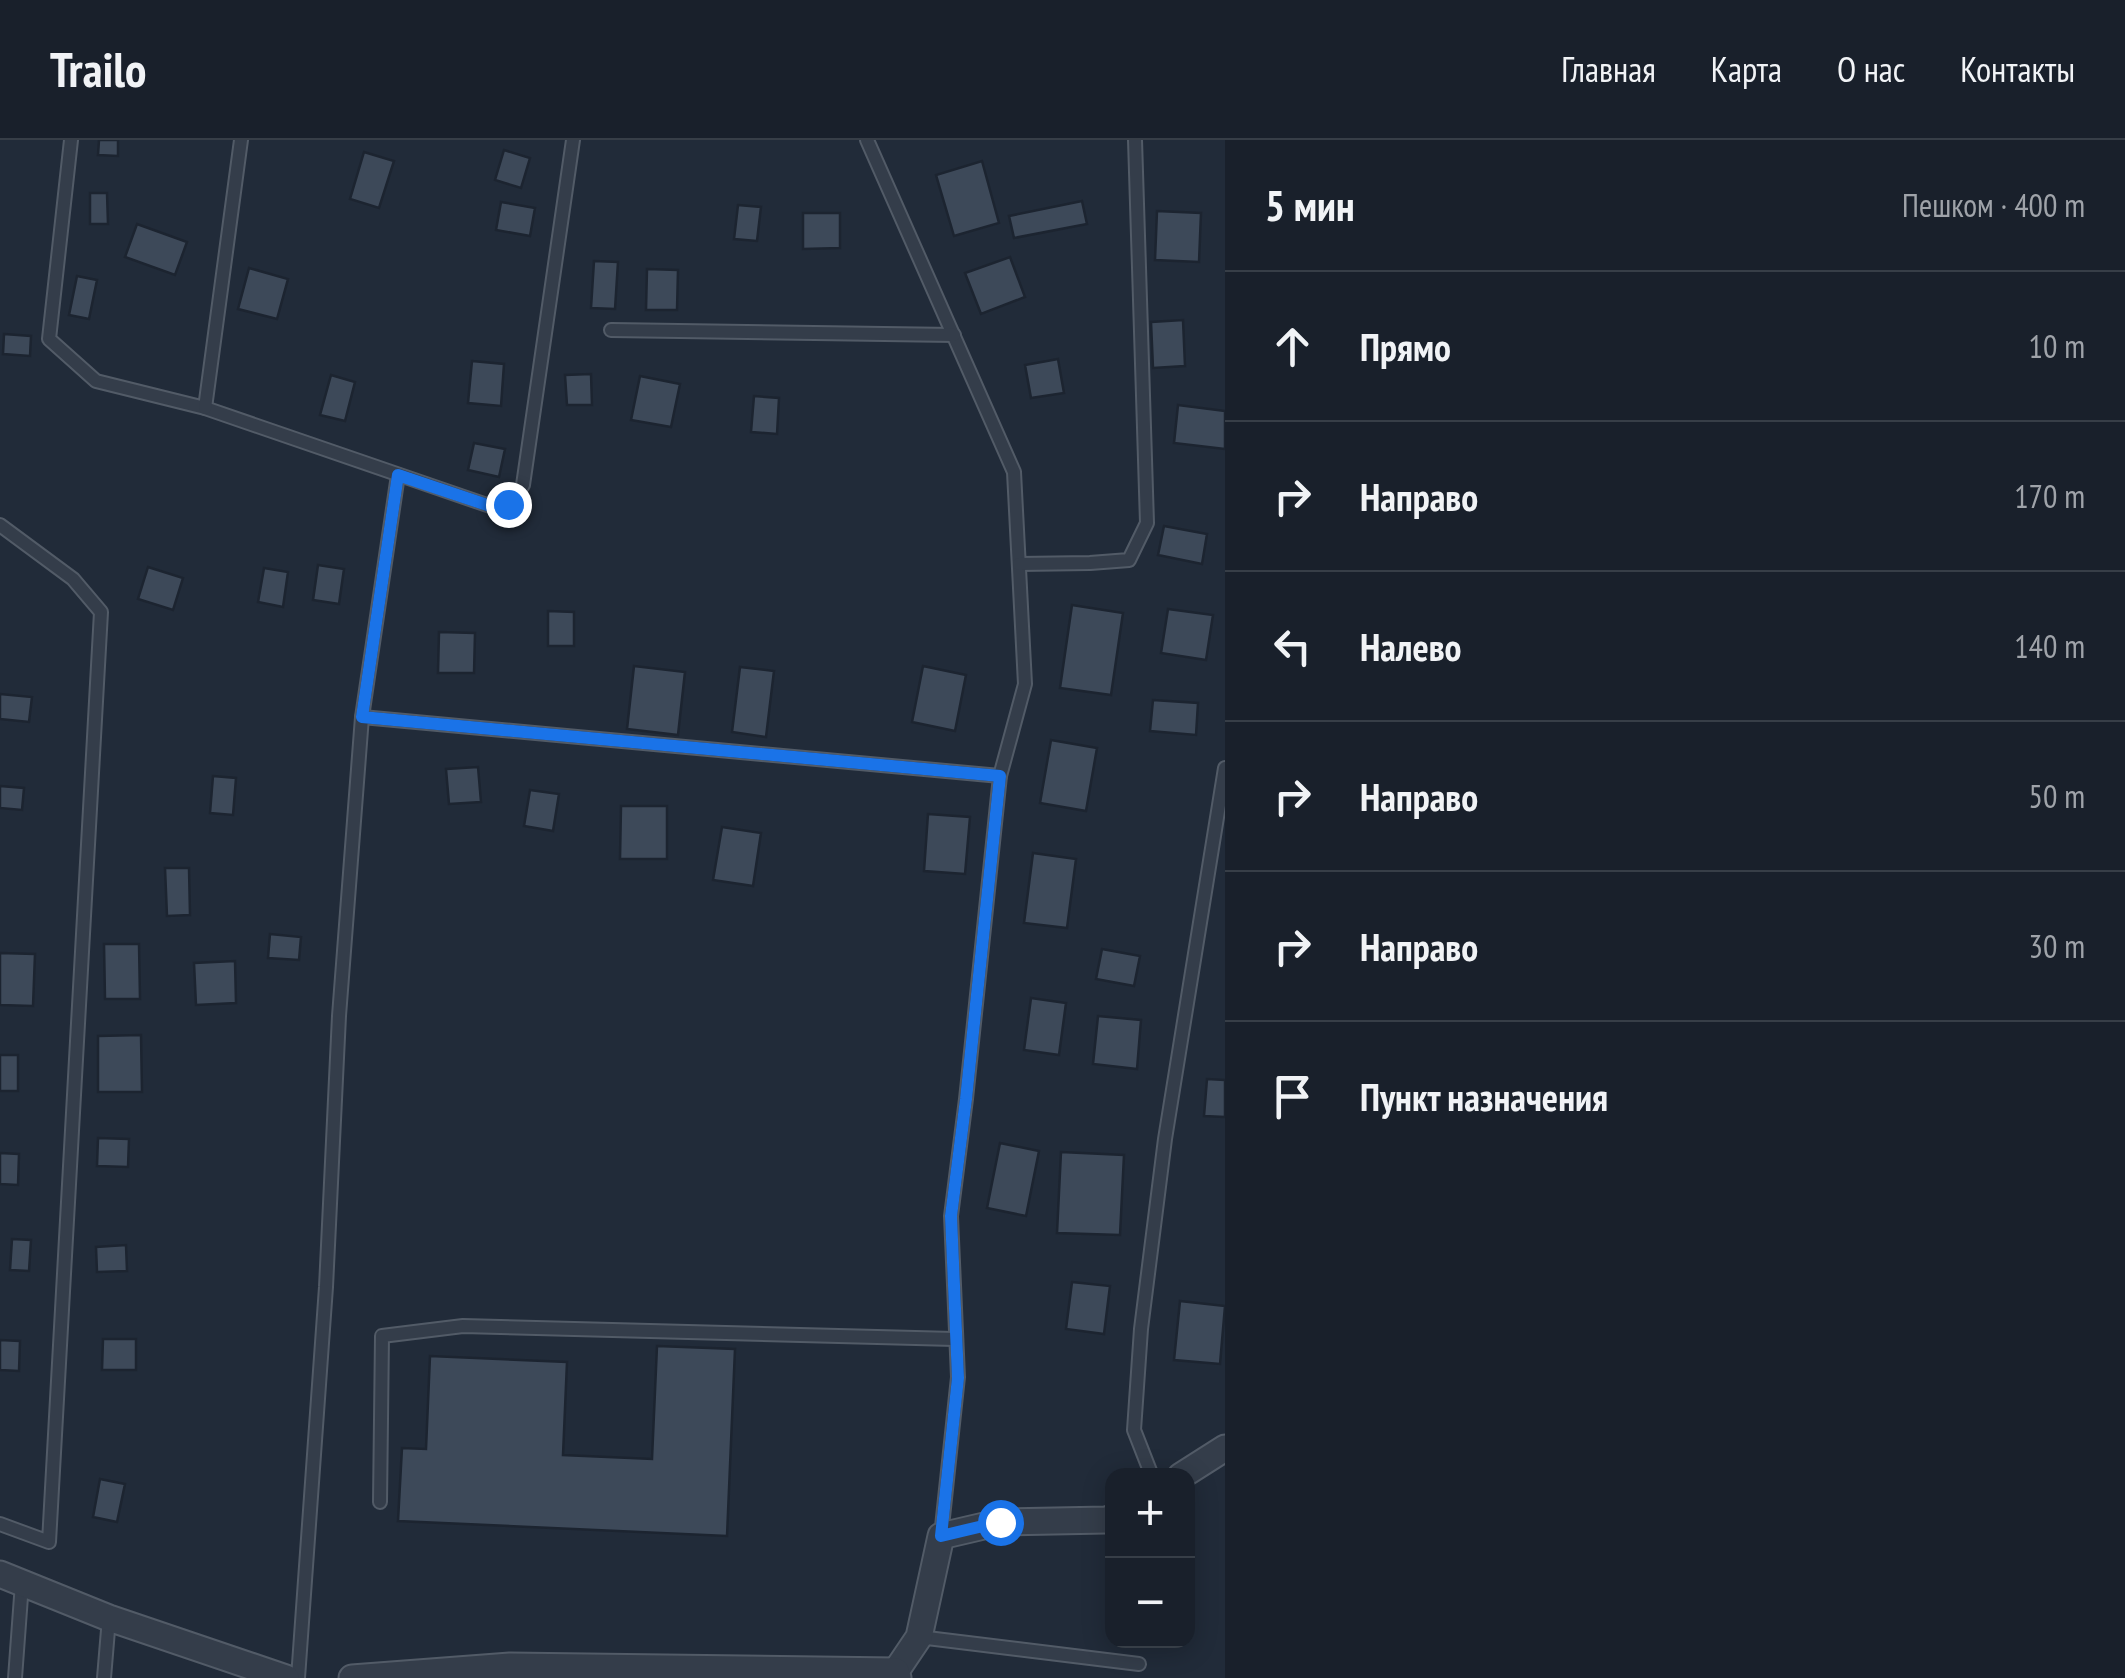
<!DOCTYPE html>
<html lang="ru">
<head>
<meta charset="utf-8">
<style>
  :root { --surface:#19202b; --page:#262d37; --text:#f1f3f6; --muted:#9fa3a9; --line:#373e47 }
  body { margin:0; font-family:"PT Sans Narrow",sans-serif; background:var(--page); color:var(--text) }
  .controls { position:absolute; right:30px; bottom:30px; display:grid; overflow:hidden; border-radius:20px; box-shadow:0 5px 25px #0003 }
  .controls button { width:90px; height:90px; display:grid; place-items:center; padding:0; border:0; border-bottom:2px solid var(--line); background:var(--surface); color:var(--text); font:50px sans-serif }
  .stop { position:absolute; width:30px; height:30px; margin:-22px; border:8px solid #1a73e8; border-radius:50%; background:#fff }
  .stop.end { background:#1a73e8; border-color:#fff; box-shadow:0 2px 10px #0008 }
  .list { margin:0; padding:0; list-style:none }
  h2 { display:flex; justify-content:space-between; align-items:center; height:130px; margin:0; padding:0 40px; font-size:42px }
  h2 small { font-size:32px; font-weight:400; color:var(--muted) }
  .list li { display:grid; grid-template-columns:65px 1fr auto; gap:30px; align-items:center; box-sizing:border-box; height:150px; padding:0 40px; border-top:2px solid var(--line) }
  .list b { display:block; font-size:38px; white-space:nowrap }
  .list em { font-size:32px; font-style:normal; color:var(--muted) }
  .icon { flex:none; width:55px; height:55px; fill:none; stroke:currentColor; stroke-width:2; stroke-linecap:round; stroke-linejoin:round }
  .map { position:relative; flex:none; width:1225px; height:1538px; overflow:hidden }
  header { display:flex; align-items:center; gap:60px; box-sizing:border-box; height:140px; padding:0 50px; background:var(--surface); border-bottom:2px solid var(--line) }
  header strong { font-size:48px }
  nav { display:flex; gap:55px; margin-inline-start:auto; font-size:35px }
  main { display:flex }
  aside { flex:1; background:var(--surface) }
  .map>svg:first-child { display:block }
  .building { fill:#3d4959; stroke:#1c2430; stroke-width:2.5 }
  .lines { fill:none; stroke-linecap:round; stroke-linejoin:round }
  .lane-casing { stroke:#525b67; stroke-width:16 }
  .street-casing { stroke:#525b67; stroke-width:29 }
  .lane { stroke:#343d4a; stroke-width:12 }
  .street { stroke:#343d4a; stroke-width:25 }
  .route { stroke:#1a73e8; stroke-width:12 }
</style>
</head>
<body>
<header>
<strong>Trailo</strong>
<nav><a>Главная</a><a>Карта</a><a>О нас</a><a>Контакты</a></nav>
</header>
<main>
<div class="map">
<svg width="1225" height="1538" viewBox="0 0 1225 1538">
  <rect width="100%" height="100%" fill="#212b39"/>
  <g class="building">
    <path d="M99 0H118V16L98 15Z"/>
    <path d="M504 10 530 18 521 48 495 40Z"/>
    <path d="M364 12 394 21 379 68 350 59Z"/>
    <path d="M982 21 999 83 954 96 936 35Z"/>
    <path d="M90 53H107L108 84H90Z"/>
    <path d="M1082 61 1087 84 1014 98 1009 76Z"/>
    <path d="M501 62 535 68 530 96 496 90Z"/>
    <path d="M738 65 761 67 757 101 734 99Z"/>
    <path d="M1157 71 1201 73 1199 122 1155 120Z"/>
    <path d="M803 73H840V108L803 109Z"/>
    <path d="M137 84 187 102 175 135 125 117Z"/>
    <path d="M1010 117 1025 157 981 174 965 133Z"/>
    <path d="M594 121 618 122 615 169 591 168Z"/>
    <path d="M249 128 288 139 277 179 238 169Z"/>
    <path d="M647 129 678 130 677 170H646Z"/>
    <path d="M77 136 97 140 89 179 69 175Z"/>
    <path d="M1183 180 1185 226 1153 228 1151 182Z"/>
    <path d="M4 194 31 196 30 216 3 214Z"/>
    <path d="M1058 219 1064 253 1031 258 1025 225Z"/>
    <path d="M472 221 504 224 501 266 468 263Z"/>
    <path d="M591 234 592 265H567L565 235Z"/>
    <path d="M331 235 355 242 345 281 320 275Z"/>
    <path d="M640 236 680 244 671 287 631 280Z"/>
    <path d="M754 256 779 258 777 294 751 292Z"/>
    <path d="M1178 265 1225 271V309L1174 303Z"/>
    <path d="M474 303 505 309 499 337 468 330Z"/>
    <path d="M1164 386 1207 394 1202 424 1158 415Z"/>
    <path d="M318 425 344 429 339 464 313 460Z"/>
    <path d="M148 427 183 438 173 470 138 459Z"/>
    <path d="M264 428 288 432 283 467 258 462Z"/>
    <path d="M1072 465 1123 473 1111 555 1060 548Z"/>
    <path d="M1168 469 1213 475 1206 520 1161 513Z"/>
    <path d="M548 471 574 472V506H548Z"/>
    <path d="M439 492 475 493 474 533H438Z"/>
    <path d="M634 526 685 532 678 595 627 589Z"/>
    <path d="M923 526 966 535 955 591 912 582Z"/>
    <path d="M740 527 774 531 766 597 732 592Z"/>
    <path d="M0 554 32 557 29 582 0 579Z"/>
    <path d="M1153 560 1198 563 1196 595 1150 591Z"/>
    <path d="M1051 600 1097 608 1086 671 1040 663Z"/>
    <path d="M478 627 481 662 449 664 446 629Z"/>
    <path d="M213 636 236 638 233 675 210 673Z"/>
    <path d="M0 646 24 648 22 670 0 668Z"/>
    <path d="M530 650 559 654 553 691 524 686Z"/>
    <path d="M621 666H667V719H620Z"/>
    <path d="M928 674 970 677 965 734 924 731Z"/>
    <path d="M722 687 761 693 753 746 713 740Z"/>
    <path d="M1033 713 1076 719 1067 788 1024 783Z"/>
    <path d="M165 728H189L190 775 167 776Z"/>
    <path d="M270 794 301 797 299 820 268 818Z"/>
    <path d="M104 804H139L140 859H105Z"/>
    <path d="M1102 809 1140 816 1134 846 1096 839Z"/>
    <path d="M0 813 35 814 33 866 0 865Z"/>
    <path d="M235 821 236 863 196 865 194 823Z"/>
    <path d="M1031 858 1066 863 1059 915 1024 910Z"/>
    <path d="M1098 876 1141 880 1137 929 1093 924Z"/>
    <path d="M141 895 142 952H98V896Z"/>
    <rect x="0" y="915" width="18" height="36"/>
    <path d="M1207 939 1225 940V977L1204 976Z"/>
    <path d="M98 998 129 999 128 1027 97 1026Z"/>
    <path d="M1000 1003 1039 1011 1026 1076 987 1068Z"/>
    <path d="M1061 1012 1124 1015 1120 1095 1057 1093Z"/>
    <path d="M0 1013 19 1014 18 1045 0 1044Z"/>
    <path d="M12 1099 31 1100 29 1131 10 1130Z"/>
    <path d="M126 1105 127 1131 97 1132 96 1107Z"/>
    <path d="M1072 1142 1110 1146 1104 1194 1066 1189Z"/>
    <path d="M1180 1161 1225 1166 1220 1224 1174 1220Z"/>
    <path d="M103 1199H136V1230H102Z"/>
    <path d="M0 1200 20 1201 19 1231 0 1230Z"/>
    <path d="M657 1206 735 1209 727 1396 398 1381 402 1308 426 1309 430 1216 567 1222 563 1315 652 1319Z"/>
    <path d="M100 1339 125 1344 117 1382 93 1377Z"/>
  </g>
  <g class="lines">
    <g class="lane-casing">
      <g id="lane">
        <path d="M71 0 49 199 96 241 205 268 490 366 508 364 523 345 573 0"/>
        <path d="M867 0 1014 332 1025 544 1000 636 966 959 951 1076 958 1237 941 1396"/>
        <path d="M611 190 954 195"/>
        <path d="M205 268 241 0"/>
        <path d="M0 385 73 439 101 472 49 1402 0 1384"/>
        <path d="M1019 424 1090 423 1129 420 1147 383 1135 0"/>
        <path d="M362 577 1000 636"/>
        <path d="M1152 1336 1134 1290 1141 1189 1165 999 1225 628"/>
        <path d="M380 1362 382 1196 463 1186 954 1199"/>
        <path d="M919 1497 1139 1524"/>
        <path d="M15 1538 22 1443"/>
        <path d="M104 1538 109 1478"/>
        <path d="M298 1538 326 1147 339 876 362 577 398 335"/>
      </g>
    </g>
    <g class="street-casing">
      <g id="street">
        <path d="M1181 1336 1225 1308"/>
        <path d="M0 1434 109 1478 286 1538"/>
        <path d="M896 1531 919 1497 941 1396 1001 1382 1106 1380 1112 1378"/>
        <path d="M352 1538 510 1526 896 1531 898 1538"/>
      </g>
    </g>
    <use href="#lane" class="lane"/>
    <use href="#street" class="street"/>
  </g>
  <g class="lines">
    <path class="route" d="M508 364 490 366 398 335 362 577 1000 636 966 959 951 1076 958 1238 941 1396 1000 1382"/>
  </g>
</svg>
<div class="controls">
<button>+</button>
<button>−</button>
</div>
<div class="stop" style="left:1000px;top:1382px"></div>
<div class="stop end" style="left:508px;top:364px"></div>
</div>
<aside>
<h2>5 мин<small>Пешком · 400 m</small></h2>
<ul class="list">
<li><svg class="icon" aria-label="ahead" viewBox="0 0 24 24"><path d="M12 20V5M6 11l6-6 6 6"/></svg><div><b>Прямо</b></div><em>10 m</em></li>
<li><svg class="icon" aria-label="right" viewBox="0 0 24 24"><path d="M7 20v-9h11M14 6l5 5-5 5"/></svg><div><b>Направо</b></div><em>170 m</em></li>
<li><svg class="icon" aria-label="left" viewBox="0 0 24 24"><path d="M17 20v-9H6M10 6l-5 5 5 5"/></svg><div><b>Налево</b></div><em>140 m</em></li>
<li><svg class="icon" aria-label="right" viewBox="0 0 24 24"><path d="M7 20v-9h11M14 6l5 5-5 5"/></svg><div><b>Направо</b></div><em>50 m</em></li>
<li><svg class="icon" aria-label="right" viewBox="0 0 24 24"><path d="M7 20v-9h11M14 6l5 5-5 5"/></svg><div><b>Направо</b></div><em>30 m</em></li>
<li><svg class="icon" aria-label="arrive" viewBox="0 0 24 24"><path d="M6 21V4h12l-3 4 3 4H6"/></svg><div><b>Пункт назначения</b></div></li>
</ul>
</aside>
</main>
</body>
</html>
